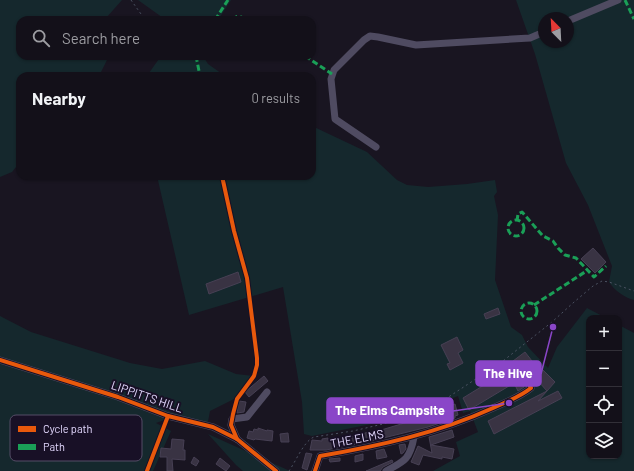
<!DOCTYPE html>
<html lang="en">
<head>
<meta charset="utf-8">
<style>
  :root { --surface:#131019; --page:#1c1922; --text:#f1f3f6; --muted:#9d9da2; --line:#323038 }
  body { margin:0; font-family:Barlow,sans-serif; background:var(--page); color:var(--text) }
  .controls { position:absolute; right:12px; bottom:12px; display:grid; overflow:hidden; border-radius:8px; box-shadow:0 1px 3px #0004 }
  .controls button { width:36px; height:36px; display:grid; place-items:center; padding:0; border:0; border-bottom:1px solid var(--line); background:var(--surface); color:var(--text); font:20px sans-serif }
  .compass { position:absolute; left:538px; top:12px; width:36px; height:36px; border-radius:50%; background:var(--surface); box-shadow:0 1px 3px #0004; rotate:336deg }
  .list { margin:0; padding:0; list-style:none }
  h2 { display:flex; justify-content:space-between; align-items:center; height:52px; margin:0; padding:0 16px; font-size:17px }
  h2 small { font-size:13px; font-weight:400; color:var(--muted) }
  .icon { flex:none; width:22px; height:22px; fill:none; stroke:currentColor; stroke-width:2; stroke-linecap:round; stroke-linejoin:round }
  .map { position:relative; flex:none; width:634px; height:471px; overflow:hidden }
  .search { position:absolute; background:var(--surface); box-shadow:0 1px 3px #0004; left:16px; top:16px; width:300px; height:44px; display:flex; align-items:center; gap:10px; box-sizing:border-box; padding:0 14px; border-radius:12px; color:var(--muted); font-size:15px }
  .panel { position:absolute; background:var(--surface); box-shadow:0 1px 3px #0004; left:16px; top:72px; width:300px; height:108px; border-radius:12px }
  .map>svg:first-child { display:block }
  .green { fill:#15282d; fill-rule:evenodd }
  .building { fill:#393343; stroke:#474054 }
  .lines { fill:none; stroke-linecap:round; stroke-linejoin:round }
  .path { stroke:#4b5262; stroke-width:1; stroke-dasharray:2 3; stroke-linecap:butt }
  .minor { stroke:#4f4b61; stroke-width:7 }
  .quiet { stroke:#1a9f57; stroke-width:3; stroke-dasharray:6 3; stroke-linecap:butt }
  .cycleway-casing { stroke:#181026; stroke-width:6 }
  .cycleway { stroke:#e8590c; stroke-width:4 }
  .labels { text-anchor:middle; stroke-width:4; stroke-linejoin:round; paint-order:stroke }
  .street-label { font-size:12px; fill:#e2d7fd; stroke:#181026 }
  .key { fill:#181026; stroke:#554c66; stroke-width:1 }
  .key-label { font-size:11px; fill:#e2d7fd }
  .leader { fill:none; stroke:#8a46c8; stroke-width:1.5 }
  .callout-dot { fill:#8a46c8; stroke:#181026; stroke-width:1.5 }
  .callout { fill:#8a46c8; stroke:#8a46c8; stroke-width:1.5 }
  .callout-label { font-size:13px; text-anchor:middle; font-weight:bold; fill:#fff }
</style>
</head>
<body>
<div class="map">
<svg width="634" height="471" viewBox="0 0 634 471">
  <rect width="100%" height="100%" fill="#191521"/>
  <g class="green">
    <path d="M0 0H122L106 18V20H20V56H108V58L99 76H20V162L12 172 0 177Z"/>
    <path d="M138 0H231L218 20H166Z"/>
    <path d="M516 0H634V300C625 298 614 290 609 282L612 266 588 205 566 163 535 54ZM544 18H568V42H544Z"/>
    <path d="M161 56H203L208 64 225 76H149V73Z"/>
    <path d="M312 126 367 152 397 180 407 185 428 187 467 184 495 180 497 192 494 196 498 215 495 280 511 327 522 335 528 347 548 368 557 347 587 308 606 318H589V456H619V325L634 333V471H433L460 456 456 442 478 432 470 411 463 413 458 396 406 417 312 436 304 434 302 402 283 287 189 315 157 176H312Z"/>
    <path d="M0 316 31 332 130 363 162 369 205 361 236 374 254 376 244 391 238 397 210 411 207 427 178 415 156 423 171 431 153 471H0Z"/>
    <path d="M208 434 290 471H291H243L236 465Z"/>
  </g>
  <g class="building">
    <path d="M593 248 606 262 595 273 581 259Z"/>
    <path d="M238 272 241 282 209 294 206 284Z"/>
    <path d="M498 308 500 314 486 319 484 314Z"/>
    <path d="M457 337 463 350 458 353 463 363 450 370 447 364 450 363 441 345Z"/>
    <path d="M525 352 539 370 541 368 555 382 547 391 522 363 514 370 524 387 518 391 514 383 469 410 463 398 507 371 505 367Z"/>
    <path d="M264 376 268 381 249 397 245 392Z"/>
    <path d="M547 391 538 401 558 391 562 398 494 434 488 421Z"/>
    <path d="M239 401 246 402 244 412 237 413Z"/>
    <path d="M455 404 458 415 455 416V418L428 427 363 443 326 450H310L312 440 322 441V439L328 438V440L344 438V437L357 436 368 432V434L421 418 422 421 433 419 430 411Z"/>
    <path d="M258 428 267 431V430L273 431 272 441 255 439 254 440 247 438 249 431 253 432 254 429 258 430Z"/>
    <path d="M452 430 454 437 431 445 454 449 452 459 442 457V459L423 455 419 465 411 462 418 446 432 453 429 437Z"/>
    <path d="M288 433 289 442H281L280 434Z"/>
    <path d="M172 439 184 440 183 450H185V460L172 459 173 471H167V457H160L161 448 171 449Z"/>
    <path d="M405 444 406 449 403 453 401 454 399 445Z"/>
    <path d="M384 449 387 457 377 459 376 451Z"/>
    <path d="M306 453 312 454 307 470 302 468Z"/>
    <path d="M363 454V460L355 462V456Z"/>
    <path d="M194 457 199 461 196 466 191 463Z"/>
    <path d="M220 458 230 466 226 471 216 464Z"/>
    <path d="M340 458V461L330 462 329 459Z"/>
    <path d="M392 460 393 462 383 467 380 471H366Z"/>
  </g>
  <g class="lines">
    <g class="path">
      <path d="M131 0 141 14 147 20"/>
      <path d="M289 471C296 461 304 441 314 437L353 431 383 424 425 410 447 398 503 361 552 322 573 303 593 286 602 281 609 282 634 291"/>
    </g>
    <g class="minor">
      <path d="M568 21 618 0"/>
      <path d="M376 147 335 119 331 79 334 70 364 40 370 36 378 37 416 45 530 38 544 32"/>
      <path d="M0 360 118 397 168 416 213 427 237 439 276 471"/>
      <path d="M237 439 231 425 232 419 247 417 267 392"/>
      <path d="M315 471 320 456C379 446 438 433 493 408 506 402 520 397 531 388L524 374"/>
      <path d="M386 471C405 461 410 459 414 437"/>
    </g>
    <g class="quiet">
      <path d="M625 0 634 19"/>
      <path d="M232 19 238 16 249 20"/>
      <path d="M215 20 228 0"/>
      <path d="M196 56 200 76"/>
      <path d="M305 56 332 74"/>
      <circle cx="516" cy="228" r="8"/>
      <path d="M517 221 518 214 522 212 543 236 553 241 558 248 565 255 576 258 594 277 606 266"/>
      <circle cx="529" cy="311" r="8"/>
      <path d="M534 305 588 270"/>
    </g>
    <g class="cycleway-casing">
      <g id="cycleway">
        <path d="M222 176 234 231 247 278 257 358V365L254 376 237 399 233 414 231 425 237 439"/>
        <path d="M0 360 118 397 168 416 213 427 237 439 276 471"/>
        <path d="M147 471 168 416"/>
        <path d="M315 471 320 456C379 446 438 433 493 408 506 402 520 397 531 388L524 374"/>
      </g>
    </g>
    <use href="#cycleway" class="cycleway"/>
  </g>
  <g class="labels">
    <g class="street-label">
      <text transform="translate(147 397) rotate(19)" y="4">LIPPITTS HILL</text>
      <text transform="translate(357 439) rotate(-11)" y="4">THE ELMS</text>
    </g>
  </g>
  <rect x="10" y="415" width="132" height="46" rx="6" class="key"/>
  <rect x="18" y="426" width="18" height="6" fill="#e8590c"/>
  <rect x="18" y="444" width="18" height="6" fill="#1a9f57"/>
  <g class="key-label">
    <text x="43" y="433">Cycle path</text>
    <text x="43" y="451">Path</text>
  </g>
  <path class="leader" d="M553 327L541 374M509 403L453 411"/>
  <g class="callout-dot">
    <circle cx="553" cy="327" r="4"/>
    <circle cx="509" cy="403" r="4"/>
  </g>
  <g class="callout">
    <rect x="476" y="361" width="65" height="25" rx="4"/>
    <rect x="327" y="398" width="126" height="25" rx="4"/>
  </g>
  <g class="callout-label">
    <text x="508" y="378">The Hive</text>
    <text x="390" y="415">The Elms Campsite</text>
  </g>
</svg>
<div class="controls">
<button>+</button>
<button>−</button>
<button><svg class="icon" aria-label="locate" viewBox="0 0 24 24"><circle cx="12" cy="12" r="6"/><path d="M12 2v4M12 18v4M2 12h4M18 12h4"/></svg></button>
<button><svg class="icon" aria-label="layers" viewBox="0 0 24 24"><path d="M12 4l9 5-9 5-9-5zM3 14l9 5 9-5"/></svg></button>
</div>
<svg class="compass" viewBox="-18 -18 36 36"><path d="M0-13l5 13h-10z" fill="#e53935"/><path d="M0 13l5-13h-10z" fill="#9d9da2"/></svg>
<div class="search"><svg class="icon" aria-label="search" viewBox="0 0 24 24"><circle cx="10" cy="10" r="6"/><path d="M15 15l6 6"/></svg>Search here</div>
<section class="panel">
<h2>Nearby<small>0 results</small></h2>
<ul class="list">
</ul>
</section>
</div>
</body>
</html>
